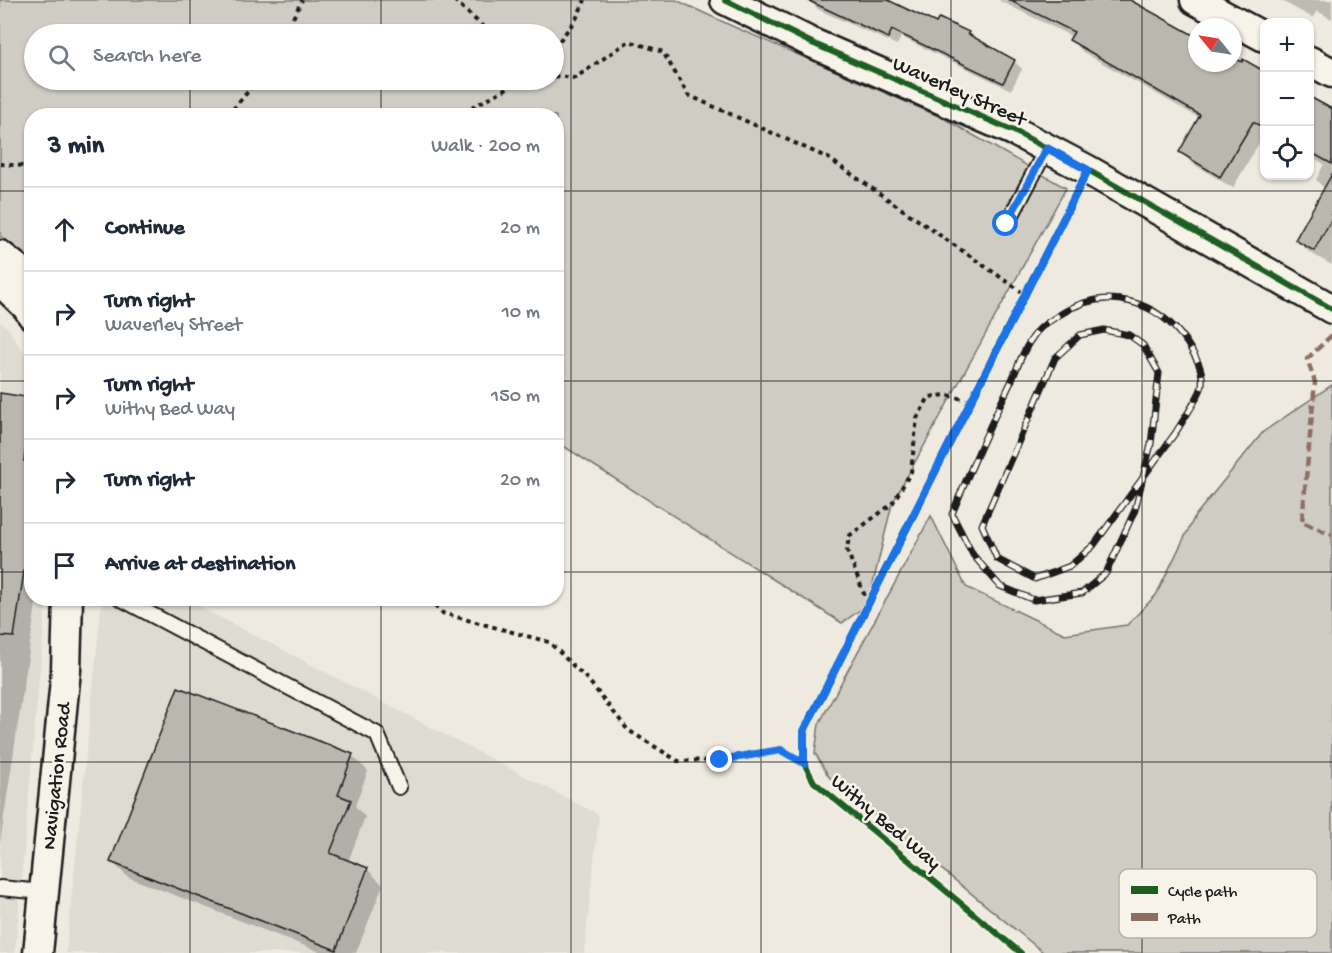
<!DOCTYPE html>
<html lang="en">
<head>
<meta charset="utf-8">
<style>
  :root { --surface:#fff; --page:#f2f2f3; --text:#1f2937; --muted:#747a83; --line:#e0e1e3 }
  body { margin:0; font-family:"Gochi Hand",sans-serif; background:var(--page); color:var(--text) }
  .controls { position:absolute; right:18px; top:18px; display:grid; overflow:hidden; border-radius:12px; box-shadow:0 2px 4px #0004 }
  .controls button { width:54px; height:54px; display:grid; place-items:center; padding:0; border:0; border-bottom:2px solid var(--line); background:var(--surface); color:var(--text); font:30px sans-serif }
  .compass { position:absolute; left:1188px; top:18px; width:54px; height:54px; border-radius:50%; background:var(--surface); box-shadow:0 2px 4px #0004; rotate:300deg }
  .stop { position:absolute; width:18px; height:18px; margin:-14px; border:4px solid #1a73e8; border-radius:50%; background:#fff }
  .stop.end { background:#1a73e8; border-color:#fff; box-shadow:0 2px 6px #0008 }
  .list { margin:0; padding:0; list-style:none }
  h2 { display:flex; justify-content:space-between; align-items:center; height:78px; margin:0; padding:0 24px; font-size:26px }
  h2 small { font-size:20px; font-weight:400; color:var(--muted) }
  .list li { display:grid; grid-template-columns:39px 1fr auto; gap:18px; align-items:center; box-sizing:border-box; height:84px; padding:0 24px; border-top:2px solid var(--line) }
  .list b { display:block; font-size:22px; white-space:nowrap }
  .list p { margin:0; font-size:20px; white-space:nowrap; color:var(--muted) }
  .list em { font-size:20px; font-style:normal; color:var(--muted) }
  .icon { flex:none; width:33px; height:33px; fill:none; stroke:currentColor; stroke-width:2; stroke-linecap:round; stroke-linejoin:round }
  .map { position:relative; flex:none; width:1332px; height:953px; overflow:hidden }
  .search { position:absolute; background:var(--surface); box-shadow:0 2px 4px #0004; left:24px; top:24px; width:540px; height:66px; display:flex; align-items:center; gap:15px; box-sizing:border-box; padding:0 21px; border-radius:33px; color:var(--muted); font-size:22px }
  .panel { position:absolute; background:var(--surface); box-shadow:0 2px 4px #0004; left:24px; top:108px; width:540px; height:498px; border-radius:24px }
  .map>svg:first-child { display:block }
  .built { fill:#dedbd1 }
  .green { fill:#cfccc3; stroke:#767470; stroke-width:1.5; fill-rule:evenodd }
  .shadow { fill:#0003 }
  .building { fill:#bab7af; stroke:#1c1c1c; stroke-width:1.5 }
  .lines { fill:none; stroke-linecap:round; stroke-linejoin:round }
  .service-casing { stroke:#1c1c1c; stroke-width:18 }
  .minor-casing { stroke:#1c1c1c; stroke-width:33 }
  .path { stroke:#1c1c1c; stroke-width:4; stroke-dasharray:4.5 4.5; stroke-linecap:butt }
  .service { stroke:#f7f3e8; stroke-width:14 }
  .minor { stroke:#f7f3e8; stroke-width:28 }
  .rail-casing { stroke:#1c1c1c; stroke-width:7 }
  .rail { stroke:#f7f3e8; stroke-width:4.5; stroke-dasharray:14; stroke-linecap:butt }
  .quiet { stroke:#8d6e63; stroke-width:4.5; stroke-dasharray:9 4.5; stroke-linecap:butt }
  .cycleway-casing { stroke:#f7f3e8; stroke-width:10 }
  .cycleway { stroke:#1b5e20; stroke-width:6 }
  .route { stroke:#1a73e8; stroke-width:8 }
  .grid { fill:none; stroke:#1c1c1c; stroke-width:1.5; stroke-opacity:0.55 }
  .labels { text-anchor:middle; stroke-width:5; stroke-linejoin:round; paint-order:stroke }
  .street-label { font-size:21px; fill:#1c1c1c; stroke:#f7f3e8 }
  .key { fill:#f7f3e8; stroke:#b5b2ab; stroke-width:1.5 }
  .key-label { font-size:16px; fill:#1c1c1c }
</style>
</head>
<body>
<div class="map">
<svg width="1332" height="953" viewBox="0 0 1332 953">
  <rect width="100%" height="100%" fill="#eeeae0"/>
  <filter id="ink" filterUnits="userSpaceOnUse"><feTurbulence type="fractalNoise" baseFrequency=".0167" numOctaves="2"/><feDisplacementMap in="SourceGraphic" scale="12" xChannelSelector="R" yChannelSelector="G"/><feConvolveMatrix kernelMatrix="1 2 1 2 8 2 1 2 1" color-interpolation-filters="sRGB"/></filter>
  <g filter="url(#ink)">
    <g class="built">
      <path d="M0 322 7 327 31 363 32 598 46 599 15 953H0Z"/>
      <path d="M102 599H185L599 815 584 953H66Z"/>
    </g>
    <g class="green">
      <path d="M0 0H676L732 26 945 119 1066 188 892 504 868 604 842 623 557 442 556 116H32L31 260 0 236ZM34 34H554V80H34Z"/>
      <path d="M1332 385V953H1044L829 777 815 753 819 724 931 516 966 587 1065 634 1127 625 1156 595 1195 516 1263 432Z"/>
    </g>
    <g class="shadow">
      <path d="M804 0H884L937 25 968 34 1014 61 1022 69 1011 90 901 37 897 45 819 10 812 3Z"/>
      <path d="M998 0H1127L1197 39V63H1233V59L1242 64 1244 61 1264 73V134L1233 188 1193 164 1181 152 1199 118 1083 52 1071 39 1073 37Z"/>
      <path d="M1280 0H1332V19L1317 11 1313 18Z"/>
      <path d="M1310 97 1332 110V265L1309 252 1297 240 1325 189 1316 180 1324 164 1310 156Z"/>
      <path d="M0 395 32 399V598H37L0 843Z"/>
      <path d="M352 756 368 771 355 806 365 817 348 862 367 869 383 885 356 953H323L128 877 112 862Z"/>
    </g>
    <g class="building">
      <path d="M807 0H888L936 23 939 18 969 32 968 34 1015 60 1003 83 892 30 888 38Z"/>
      <path d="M1009 0H1130L1197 37V63H1233V57L1242 62 1243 59 1264 71V128L1253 122 1220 177 1179 152 1200 115 1069 40 1074 32Z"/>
      <path d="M1310 97 1332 109V164L1310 152Z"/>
      <path d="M1332 174V218L1314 251 1295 240Z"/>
      <path d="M0 393 32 398 24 461 32 462V519L14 637 0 636Z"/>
      <path d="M178 687 353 754 338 795 351 800 330 853 368 868 336 950 110 862Z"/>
    </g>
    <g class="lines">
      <g class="service-casing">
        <g id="service">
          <path d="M1007 224 1047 148"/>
          <path d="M120 598 377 734 399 787"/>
          <path d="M0 888 44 892"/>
        </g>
      </g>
      <g class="minor-casing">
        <g id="minor">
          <path d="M725 0 812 43 1014 131 1088 170 1332 309"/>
          <path d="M1195 0 1264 37"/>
          <path d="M1310 61 1332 73"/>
          <path d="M0 255 32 280"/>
          <path d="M0 281 27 307 32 315"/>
          <path d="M38 953 66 670 68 598"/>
        </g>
      </g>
      <g class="path">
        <path d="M454 0 491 34"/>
        <path d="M285 34 302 0"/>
        <path d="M554 48 576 19 585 0"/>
        <path d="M554 76 575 78 629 41 663 52 688 95 828 158 1025 294"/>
        <path d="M227 116 258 80"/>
        <path d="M456 116 522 80"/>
        <path d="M0 164 24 166 32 170"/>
        <path d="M429 598 442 613 549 642 589 681 628 730 678 761 719 760 781 750 804 763"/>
        <path d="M868 604 847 550 849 536 892 504 911 472 917 418 929 397 947 395 971 401"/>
      </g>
      <use href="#service" class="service"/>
      <use href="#minor" class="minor"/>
      <g class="rail-casing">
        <path id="rail" d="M1176 432 1094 545 1070 566 1035 579 997 559 982 525 1055 358 1080 335 1104 330 1129 335 1143 345 1159 373 1151 444 1135 510 1106 573 1082 593 1034 600 1000 586 973 555 952 514C970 470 990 425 1011 382 1018 367 1023 349 1033 337 1039 327 1051 320 1061 314 1105 285 1158 300 1187 343 1195 356 1204 369 1202 385 1202 393 1181 423 1176 432"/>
      </g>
      <use href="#rail" class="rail"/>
      <path class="quiet" d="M1332 335 1307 359 1315 382 1302 522 1332 535"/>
      <g class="cycleway-casing">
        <g id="cycleway">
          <path d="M725 0 812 43 1014 131 1088 170 1332 309"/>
          <path d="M1021 953 814 782 804 763V731L1088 170"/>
        </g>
      </g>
      <use href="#cycleway" class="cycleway"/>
    </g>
  </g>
  <g class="lines" filter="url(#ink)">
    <path class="route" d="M720 760 781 750 804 763V731L1088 170 1047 148 1006 224"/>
  </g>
  <path class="grid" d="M190 0V34M381 0V34M571 0V953M761 0V953M951 0V953M1142 0V953M190 80V116M381 80V116M0 191H32M556 191H1332M0 381H32M556 381H1332M0 572H32M556 572H1332M190 598V953M381 598V953M0 762H1332"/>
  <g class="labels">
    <g class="street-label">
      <text transform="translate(960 90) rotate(24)" y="7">Waverley Street</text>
      <text transform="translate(55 776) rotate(-84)" y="7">Navigation Road</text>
      <text transform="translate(887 821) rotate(40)" y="7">Withy Bed Way</text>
    </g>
  </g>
  <rect x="1119" y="869" width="198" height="69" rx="9" class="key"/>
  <rect x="1131" y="886" width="27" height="8" fill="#1b5e20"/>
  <rect x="1131" y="913" width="27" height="8" fill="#8d6e63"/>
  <g class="key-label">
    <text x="1168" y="896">Cycle path</text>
    <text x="1168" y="923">Path</text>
  </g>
</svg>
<div class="controls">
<button>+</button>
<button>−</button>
<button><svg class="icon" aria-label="locate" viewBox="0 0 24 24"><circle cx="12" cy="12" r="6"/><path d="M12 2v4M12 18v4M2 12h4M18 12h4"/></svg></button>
</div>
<svg class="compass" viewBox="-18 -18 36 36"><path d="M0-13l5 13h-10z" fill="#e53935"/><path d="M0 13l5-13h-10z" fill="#747a83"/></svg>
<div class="stop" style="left:1006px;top:224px"></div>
<div class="stop end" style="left:720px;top:760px"></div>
<div class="search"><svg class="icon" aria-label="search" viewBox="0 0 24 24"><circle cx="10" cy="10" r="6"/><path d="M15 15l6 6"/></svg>Search here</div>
<section class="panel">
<h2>3 min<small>Walk · 200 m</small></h2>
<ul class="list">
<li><svg class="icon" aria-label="ahead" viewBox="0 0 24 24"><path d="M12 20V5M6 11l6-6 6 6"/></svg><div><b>Continue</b></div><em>20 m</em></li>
<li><svg class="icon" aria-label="right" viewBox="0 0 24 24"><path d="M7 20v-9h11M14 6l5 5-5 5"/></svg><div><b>Turn right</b><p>Waverley Street</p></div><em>10 m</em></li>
<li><svg class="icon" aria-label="right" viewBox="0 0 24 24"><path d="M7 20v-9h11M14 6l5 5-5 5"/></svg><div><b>Turn right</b><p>Withy Bed Way</p></div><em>150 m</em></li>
<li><svg class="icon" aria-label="right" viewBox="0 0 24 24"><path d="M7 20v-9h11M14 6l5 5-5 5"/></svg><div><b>Turn right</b></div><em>20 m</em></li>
<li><svg class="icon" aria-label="arrive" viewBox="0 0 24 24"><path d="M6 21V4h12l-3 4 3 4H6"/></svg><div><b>Arrive at destination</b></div></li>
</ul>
</section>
</div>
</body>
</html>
